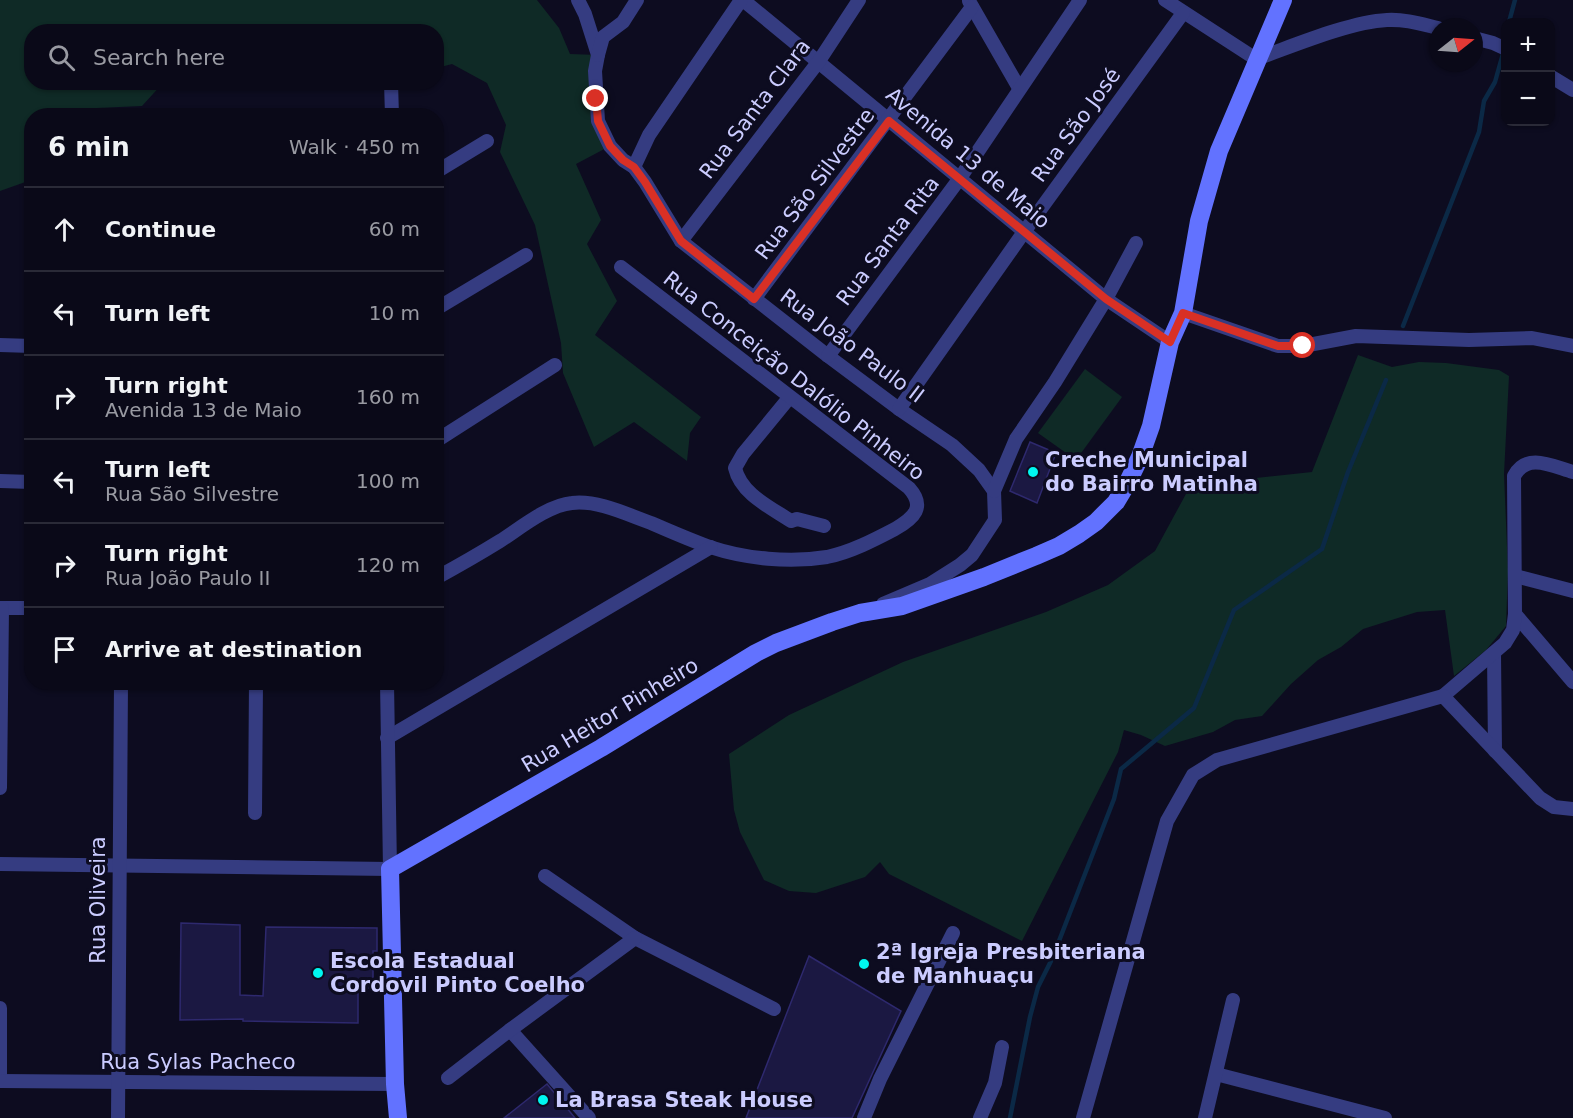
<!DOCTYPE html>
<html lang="en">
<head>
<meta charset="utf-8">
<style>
  :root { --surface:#0a0918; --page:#131221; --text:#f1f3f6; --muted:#999aa2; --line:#2a2a37 }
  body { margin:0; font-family:"DejaVu Sans",sans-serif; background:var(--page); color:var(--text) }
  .controls { position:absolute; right:18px; top:18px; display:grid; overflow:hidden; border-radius:12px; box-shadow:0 2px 4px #0004 }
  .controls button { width:54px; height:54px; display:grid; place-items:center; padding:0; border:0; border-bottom:2px solid var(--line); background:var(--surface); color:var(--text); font:30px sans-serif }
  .compass { position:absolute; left:1429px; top:18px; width:54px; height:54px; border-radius:50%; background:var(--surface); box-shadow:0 2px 4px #0004; rotate:73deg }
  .stop { position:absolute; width:18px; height:18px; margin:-14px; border:4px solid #d93025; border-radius:50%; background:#fff }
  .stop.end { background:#d93025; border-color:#fff; box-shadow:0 2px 6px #0008 }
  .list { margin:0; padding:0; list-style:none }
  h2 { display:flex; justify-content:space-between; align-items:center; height:78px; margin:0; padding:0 24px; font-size:26px }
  h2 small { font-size:20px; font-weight:400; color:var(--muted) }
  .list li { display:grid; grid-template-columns:39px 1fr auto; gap:18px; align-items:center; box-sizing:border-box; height:84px; padding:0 24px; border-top:2px solid var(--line) }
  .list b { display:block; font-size:22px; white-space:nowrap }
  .list p { margin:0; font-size:20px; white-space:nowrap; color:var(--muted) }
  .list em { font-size:20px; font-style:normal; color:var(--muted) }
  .icon { flex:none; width:33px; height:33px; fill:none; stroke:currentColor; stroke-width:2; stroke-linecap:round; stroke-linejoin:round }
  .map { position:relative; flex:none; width:1573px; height:1118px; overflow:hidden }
  .search { position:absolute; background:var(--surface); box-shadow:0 2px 4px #0004; left:24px; top:24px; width:420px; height:66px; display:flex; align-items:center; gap:15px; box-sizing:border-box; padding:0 21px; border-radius:24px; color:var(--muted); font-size:22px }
  .panel { position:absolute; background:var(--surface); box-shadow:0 2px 4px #0004; left:24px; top:108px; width:420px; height:582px; border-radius:24px }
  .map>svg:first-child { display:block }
  .green { fill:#0f2a26 }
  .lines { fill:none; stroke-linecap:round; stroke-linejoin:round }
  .stream { stroke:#0b2946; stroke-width:4.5 }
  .building { fill:#1b1842; stroke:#2e296e; stroke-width:1.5 }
  .street { stroke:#353c81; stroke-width:14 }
  .secondary { stroke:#6272ff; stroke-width:18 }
  .route { stroke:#d93025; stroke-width:8 }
  .poi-dot { fill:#00f6f0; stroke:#0d0c20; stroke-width:2 }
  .labels { text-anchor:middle; stroke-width:6; stroke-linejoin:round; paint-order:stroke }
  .street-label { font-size:21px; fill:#cbccff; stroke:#0d0c20 }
  .poi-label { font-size:21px; font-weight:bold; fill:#cbccff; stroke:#0d0c20; text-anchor:start }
</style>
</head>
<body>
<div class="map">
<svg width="1573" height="1118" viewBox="0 0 1573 1118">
  <rect width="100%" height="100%" fill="#0d0c20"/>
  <g class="green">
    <path d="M0 0H537L559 28 570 54 598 55 595 71 610 146 576 164 601 220 587 244 617 301 595 335 701 417 690 433 687 461 634 422 594 447 563 373 561 343 535 225 500 152 506 125 487 83 452 64 437 68 436 32H32V82L163 83 142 106 97 108 96 115 32 116 31 180 0 191Z"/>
    <path d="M1358 355 1392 367 1419 362 1446 363 1499 370 1509 376 1504 474 1508 571 1506 626 1486 650 1454 676 1445 610 1417 612 1363 629 1341 647 1318 660 1291 684 1262 716 1235 720 1213 732 1165 746 1141 735 1124 730 1118 752 1022 941 889 874 880 862 865 877 816 893 789 891 764 880 740 832 734 810 729 754 789 715 903 662 1046 612 1108 585 1155 551 1193 481 1256 478 1312 472Z"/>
    <path d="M1085 369 1122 397 1076 460 1038 433Z"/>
  </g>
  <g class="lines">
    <g class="stream">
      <path d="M1509 22 1515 0"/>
      <path d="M1403 326 1479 132 1484 101 1495 82 1504 50"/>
      <path d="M1010 1118 1030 1017 1038 987 1052 959 1114 799 1121 769 1194 708 1234 610 1322 549 1348 472 1386 380"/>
    </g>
  </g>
  <g class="building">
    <path d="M1030 442 1056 453 1037 503 1010 491Z"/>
    <path d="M181 923 240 925V995L263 996 266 927 377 928V951H373V988H358V1023L243 1021V1019L180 1020Z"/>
    <path d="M809 956 901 1011 852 1118H746Z"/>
    <path d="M547 1084 575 1118H504Z"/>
  </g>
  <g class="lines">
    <g class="street">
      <path d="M578 0 585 14 598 55 595 71 598 121 610 146 623 160 634 167 645 182 681 241 828 356 899 409 952 445 979 470 994 491 995 520 972 555 960 565 930 584 883 604"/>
      <path d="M743 0 1106 299 1170 342"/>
      <path d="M1165 0 1256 59C1293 46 1349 22 1387 20 1405 19 1421 24 1438 28"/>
      <path d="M969 1 1019 88"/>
      <path d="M1474 38 1493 43 1506 49"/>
      <path d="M598 55 603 37 623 22 637 0"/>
      <path d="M1550 76 1573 90"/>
      <path d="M391 82 392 116"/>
      <path d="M634 167 649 135 741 0"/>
      <path d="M436 172 487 141"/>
      <path d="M681 241 819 61 859 0"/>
      <path d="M754 299 972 7"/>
      <path d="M436 309 526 255"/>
      <path d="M1183 313 1278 346H1303L1356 336 1469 340 1532 338 1573 346"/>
      <path d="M0 345 32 346"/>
      <path d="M828 356 960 178 1080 0"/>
      <path d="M789 398 743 454 735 468C741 494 770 507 791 521L797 519 824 526"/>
      <path d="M899 409 1024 232 1183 13"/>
      <path d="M436 441 555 365"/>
      <path d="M0 481 32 482"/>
      <path d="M994 491 1016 439 1055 382 1106 299 1136 243"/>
      <path d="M1515 576 1573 591"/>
      <path d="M436 578C458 566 479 554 500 541 519 529 548 505 572 503 598 500 626 514 651 523 670 531 690 540 710 547 746 559 790 563 827 557 851 552 874 540 895 529 914 518 926 507 909 488L621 267"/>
      <path d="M0 608H32"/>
      <path d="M1515 614 1573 682"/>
      <path d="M1494 653 1495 751"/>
      <path d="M1443 696 1505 643 1513 630 1515 614 1514 476C1527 452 1552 466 1573 472"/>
      <path d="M387 738 711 547"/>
      <path d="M0 788 2 608"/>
      <path d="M255 813 256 682"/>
      <path d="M0 864 390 869 387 682"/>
      <path d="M545 876 635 938 774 1009"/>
      <path d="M0 1008V1081"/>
      <path d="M510 1030 589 1118"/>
      <path d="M1216 1074 1385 1118"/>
      <path d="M448 1078 510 1030 635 938"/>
      <path d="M0 1081 395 1084"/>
      <path d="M118 1118 121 682"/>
      <path d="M864 1118 880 1079 953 933"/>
      <path d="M980 1118 995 1083 1002 1047"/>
      <path d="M1083 1118 1167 821 1193 775 1217 760 1443 696 1540 798 1554 807 1573 809"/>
      <path d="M1205 1118 1233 1000"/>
    </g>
    <path class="secondary" d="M398 1118 395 1084 390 869 601 748 756 653 776 643 832 622 860 613 902 606 984 577 1036 556 1059 546 1079 534 1096 522 1116 502 1128 482 1140 457 1151 426 1170 342 1183 313 1199 221 1219 151 1283 0"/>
  </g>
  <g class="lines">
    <path class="route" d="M596 99 598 121 610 146 623 160 634 167 645 182 681 241 754 299 889 121 1106 299 1170 342 1183 313 1278 346H1303"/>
  </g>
  <g class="poi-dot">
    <circle cx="1033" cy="472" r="6"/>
    <circle cx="864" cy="964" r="6"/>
    <circle cx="318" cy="973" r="6"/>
    <circle cx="543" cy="1100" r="6"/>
  </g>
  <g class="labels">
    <g class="street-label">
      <text transform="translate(755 109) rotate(-53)" y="7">Rua Santa Clara</text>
      <text transform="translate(1076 125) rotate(-54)" y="7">Rua São José</text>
      <text transform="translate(968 158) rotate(40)" y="7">Avenida 13 de Maio</text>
      <text transform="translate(815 184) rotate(-53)" y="7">Rua São Silvestre</text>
      <text transform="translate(888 241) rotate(-53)" y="7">Rua Santa Rita</text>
      <text transform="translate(852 346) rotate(37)" y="7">Rua João Paulo II</text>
      <text transform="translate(794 376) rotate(38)" y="7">Rua Conceição Dalólio Pinheiro</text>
      <text transform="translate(610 715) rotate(-31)" y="7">Rua Heitor Pinheiro</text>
      <text transform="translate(98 900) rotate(-90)" y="7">Rua Oliveira</text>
      <text x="198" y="1069">Rua Sylas Pacheco</text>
    </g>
    <g class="poi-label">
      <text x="1045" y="467">Creche Municipal<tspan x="1045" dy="24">do Bairro Matinha</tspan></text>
      <text x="876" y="959">2ª Igreja Presbiteriana<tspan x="876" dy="24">de Manhuaçu</tspan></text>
      <text x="330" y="968">Escola Estadual<tspan x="330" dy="24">Cordovil Pinto Coelho</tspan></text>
      <text x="555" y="1107">La Brasa Steak House</text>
    </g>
  </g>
</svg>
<div class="controls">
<button>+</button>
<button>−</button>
</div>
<svg class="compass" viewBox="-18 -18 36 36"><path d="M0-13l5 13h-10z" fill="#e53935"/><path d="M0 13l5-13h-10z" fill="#999aa2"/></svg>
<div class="stop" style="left:1303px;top:346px"></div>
<div class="stop end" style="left:596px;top:99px"></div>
<div class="search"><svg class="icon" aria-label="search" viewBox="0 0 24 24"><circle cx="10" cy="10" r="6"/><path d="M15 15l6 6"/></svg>Search here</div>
<section class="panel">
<h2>6 min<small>Walk · 450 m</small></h2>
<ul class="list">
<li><svg class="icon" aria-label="ahead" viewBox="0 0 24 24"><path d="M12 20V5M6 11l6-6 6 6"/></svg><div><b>Continue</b></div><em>60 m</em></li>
<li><svg class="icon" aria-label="left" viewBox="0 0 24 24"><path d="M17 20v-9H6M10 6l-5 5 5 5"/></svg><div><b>Turn left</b></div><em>10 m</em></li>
<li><svg class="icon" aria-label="right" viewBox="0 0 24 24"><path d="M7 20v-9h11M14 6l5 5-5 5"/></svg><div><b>Turn right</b><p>Avenida 13 de Maio</p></div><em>160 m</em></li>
<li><svg class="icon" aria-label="left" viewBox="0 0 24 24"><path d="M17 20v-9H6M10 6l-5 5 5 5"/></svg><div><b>Turn left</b><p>Rua São Silvestre</p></div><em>100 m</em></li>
<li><svg class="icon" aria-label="right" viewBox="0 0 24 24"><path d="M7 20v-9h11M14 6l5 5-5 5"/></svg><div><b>Turn right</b><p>Rua João Paulo II</p></div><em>120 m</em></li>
<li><svg class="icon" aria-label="arrive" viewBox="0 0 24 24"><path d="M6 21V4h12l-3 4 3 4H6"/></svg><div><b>Arrive at destination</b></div></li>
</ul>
</section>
</div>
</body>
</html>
